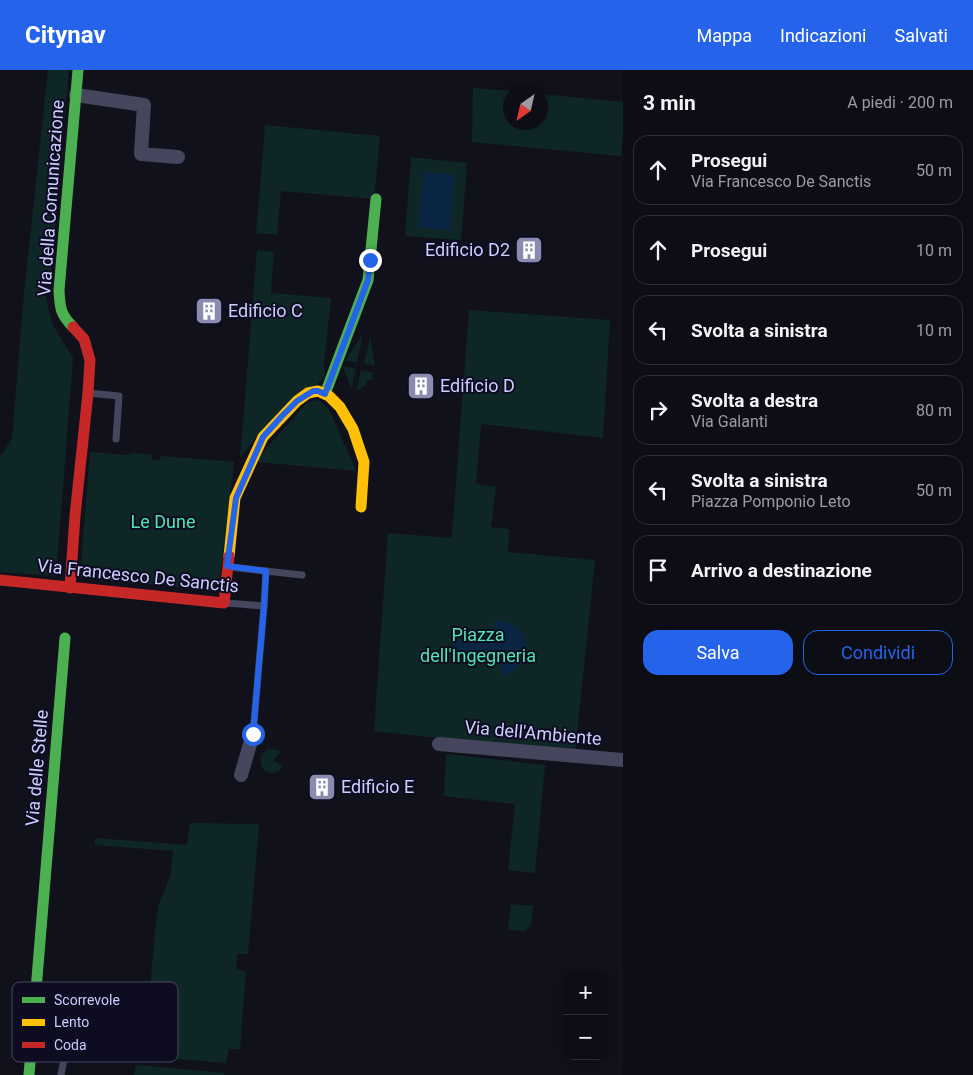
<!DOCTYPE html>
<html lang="it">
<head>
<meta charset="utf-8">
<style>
  :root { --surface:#0d0d15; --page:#1b1b22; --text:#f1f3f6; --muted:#9a9ca0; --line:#2d2d34; --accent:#2563eb }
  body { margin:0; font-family:Roboto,sans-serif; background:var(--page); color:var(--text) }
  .controls { position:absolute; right:15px; bottom:15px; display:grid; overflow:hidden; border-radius:10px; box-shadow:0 2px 12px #0003 }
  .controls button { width:45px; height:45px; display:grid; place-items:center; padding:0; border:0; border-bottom:1px solid var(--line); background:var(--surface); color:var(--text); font:25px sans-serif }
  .compass { position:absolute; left:503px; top:15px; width:45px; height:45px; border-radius:50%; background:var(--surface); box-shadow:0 2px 12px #0003; rotate:214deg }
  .stop { position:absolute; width:15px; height:15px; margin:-11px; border:4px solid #2563eb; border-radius:50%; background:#fff }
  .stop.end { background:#2563eb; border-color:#fff; box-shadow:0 1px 5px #0008 }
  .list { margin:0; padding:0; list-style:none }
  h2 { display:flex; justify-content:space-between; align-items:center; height:65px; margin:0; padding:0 20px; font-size:21px }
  h2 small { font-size:16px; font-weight:400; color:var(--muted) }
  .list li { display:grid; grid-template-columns:32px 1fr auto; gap:15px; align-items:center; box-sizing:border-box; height:70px; margin:0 10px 10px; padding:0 10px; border:1px solid var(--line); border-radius:15px }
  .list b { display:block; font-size:19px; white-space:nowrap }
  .list p { margin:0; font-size:16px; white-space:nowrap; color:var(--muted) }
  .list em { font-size:16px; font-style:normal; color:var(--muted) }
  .actions { display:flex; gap:10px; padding:15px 20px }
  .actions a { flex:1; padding:11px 0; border:1px solid var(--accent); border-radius:15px; text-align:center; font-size:18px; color:var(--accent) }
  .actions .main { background:var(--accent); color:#fff }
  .icon { flex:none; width:28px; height:28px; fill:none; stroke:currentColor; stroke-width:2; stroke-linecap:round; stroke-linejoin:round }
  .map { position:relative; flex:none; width:623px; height:1005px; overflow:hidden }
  header { display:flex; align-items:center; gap:30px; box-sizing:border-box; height:70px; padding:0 25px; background:var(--accent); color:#fff }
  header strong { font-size:24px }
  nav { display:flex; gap:28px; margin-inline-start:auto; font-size:18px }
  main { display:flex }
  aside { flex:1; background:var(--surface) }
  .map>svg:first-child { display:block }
  .green { fill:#0e2726 }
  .water { fill:#0a2443 }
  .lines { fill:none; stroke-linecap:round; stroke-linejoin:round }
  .lane { stroke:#45465d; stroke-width:7 }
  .street { stroke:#45465d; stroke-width:14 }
  .fast { stroke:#4caf50; stroke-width:11 }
  .slow { stroke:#ffc107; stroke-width:11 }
  .jam { stroke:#c62828; stroke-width:11 }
  .route { stroke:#2563eb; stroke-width:6 }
  .labels { text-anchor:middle; stroke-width:4; stroke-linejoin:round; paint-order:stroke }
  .street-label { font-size:18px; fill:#cdccff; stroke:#0d0c21 }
  .poi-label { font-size:18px; fill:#cdccff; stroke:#0d0c21; text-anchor:start }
  .park-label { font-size:18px; fill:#51e5b3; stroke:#0d0c21 }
  .key { fill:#0d0c21; stroke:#474664; stroke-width:1 }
  .key-label { font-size:14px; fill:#cdccff }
</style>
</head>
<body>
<header>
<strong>Citynav</strong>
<nav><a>Mappa</a><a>Indicazioni</a><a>Salvati</a></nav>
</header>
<main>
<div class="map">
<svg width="623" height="1005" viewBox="0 0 623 1005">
  <rect width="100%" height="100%" fill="#11111c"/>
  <g class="green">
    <path d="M48 0H69L50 215 42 214 40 221H45L50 246 54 257 73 288 56 506 0 502V387L12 369 24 224Z"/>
    <path d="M473 18 521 22H510V52H540L541 24 623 32V65L621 86 472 72Z"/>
    <path d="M265 55 380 66 374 129 281 121 277 165 256 163Z"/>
    <path d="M411 87 467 93 461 170 405 166Z"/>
    <path d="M257 180 274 182 271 223 331 228 324 294 325 305 322 310 258 365 240 388Z"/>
    <path d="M469 240 610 250 603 368 481 354 476 414 496 417 491 457 509 459 508 482 595 490 575 683 374 661 388 463 451 468 453 453Z"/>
    <path d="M363 264 357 292 345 291Z"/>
    <path d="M370 267 375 296 364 294Z"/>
    <path d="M343 296 356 299 351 319Z"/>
    <path d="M361 300 373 302 372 310H367L366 312 367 314 356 321Z"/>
    <path d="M318 330 329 339 356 401 257 392 262 383 307 333Z"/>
    <path d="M90 382 126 385 135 383 152 385V390H160L161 386 234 392 220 508 217 514 208 520 80 507Z"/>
    <path d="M269 679 277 680 281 682 273 691 283 696C271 716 248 691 269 679Z"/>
    <path d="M446 684 545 695 535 803 508 800 515 734 444 726Z"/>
    <path d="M190 753 259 754 248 884H237L236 899 246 901 240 979H229L226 993 144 986 156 851 159 834 171 803 173 781 95 775V768L187 775Z"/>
    <path d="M511 834 533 836 531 855 525 861 508 860Z"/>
    <path d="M136 995 225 1003 224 1005H134Z"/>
  </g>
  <g class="water">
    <path d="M424 102 454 105 450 160 418 157Z"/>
    <path d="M494 551C534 548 537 598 503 606L499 583 455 581 454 570 497 572Z"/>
  </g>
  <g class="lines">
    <g class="lane">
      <path d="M88 323 119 326 116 369"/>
      <path d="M230 497 302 505"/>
      <path d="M226 533 264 536 253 664"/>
      <path d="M264 536 266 501"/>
      <path d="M61 1005 68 968"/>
    </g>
    <g class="street">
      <path d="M76 25 144 35 141 84 178 87"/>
      <path d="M439 674 623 690"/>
      <path d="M241 705 253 664"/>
    </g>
    <g class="fast">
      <path d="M73 257C60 244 60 238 59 220L78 0"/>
      <path d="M325 324 368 210 376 129"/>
      <path d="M29 1005 65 568"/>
    </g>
    <path class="slow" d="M229 486 235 428 263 367 297 331 308 323 318 321 329 326 340 337 353 359 364 392 361 437"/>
    <g class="jam">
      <path d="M0 510 224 533 229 486"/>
      <path d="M70 518 75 446 88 323 90 290 84 269 73 257"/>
    </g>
  </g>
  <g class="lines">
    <path class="route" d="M253 664 264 536 266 501 227 496 236 428 263 367 282 346 297 331 313 321H318L325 324 368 210 370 190"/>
  </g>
  <defs>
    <g id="building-square" transform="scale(1.4375)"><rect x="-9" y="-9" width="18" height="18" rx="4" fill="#8b8bb0" stroke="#0d0c21"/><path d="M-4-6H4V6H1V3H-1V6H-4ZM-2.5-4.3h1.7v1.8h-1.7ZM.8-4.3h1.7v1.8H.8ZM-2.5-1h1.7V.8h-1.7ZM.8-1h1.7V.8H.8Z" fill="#fff"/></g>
  </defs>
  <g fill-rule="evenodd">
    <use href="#building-square" x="529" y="180"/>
    <use href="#building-square" x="209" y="241"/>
    <use href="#building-square" x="421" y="316"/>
    <use href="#building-square" x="322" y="717"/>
  </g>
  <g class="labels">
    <g class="street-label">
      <text transform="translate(51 128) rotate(-86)" y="6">Via della Comunicazione</text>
      <text transform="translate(138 506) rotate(6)" y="6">Via Francesco De Sanctis</text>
      <text transform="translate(533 663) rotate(5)" y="6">Via dell'Ambiente</text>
      <text transform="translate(37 698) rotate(-85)" y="6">Via delle Stelle</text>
    </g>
    <g class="poi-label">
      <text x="510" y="186" text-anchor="end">Edificio D2</text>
      <text x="228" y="247">Edificio C</text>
      <text x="440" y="322">Edificio D</text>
      <text x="341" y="723">Edificio E</text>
    </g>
    <g class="park-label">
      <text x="163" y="458">Le Dune</text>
      <text x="478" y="571">Piazza<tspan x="478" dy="21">dell'Ingegneria</tspan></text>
    </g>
  </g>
  <rect x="12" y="912" width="166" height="80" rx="8" class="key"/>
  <rect x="22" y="927" width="23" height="6" fill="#4caf50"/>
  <rect x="22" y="949" width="23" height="7" fill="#ffc107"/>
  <rect x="22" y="972" width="23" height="6" fill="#c62828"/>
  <g class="key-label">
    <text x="54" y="935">Scorrevole</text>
    <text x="54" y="957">Lento</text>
    <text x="54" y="980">Coda</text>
  </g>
</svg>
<div class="controls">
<button>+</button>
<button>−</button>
</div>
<svg class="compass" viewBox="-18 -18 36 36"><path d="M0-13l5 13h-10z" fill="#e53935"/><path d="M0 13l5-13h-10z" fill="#9a9ca0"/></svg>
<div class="stop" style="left:253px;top:664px"></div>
<div class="stop end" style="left:370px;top:190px"></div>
</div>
<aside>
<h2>3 min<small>A piedi · 200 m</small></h2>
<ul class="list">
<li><svg class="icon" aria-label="ahead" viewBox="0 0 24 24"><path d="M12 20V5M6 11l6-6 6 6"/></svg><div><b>Prosegui</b><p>Via Francesco De Sanctis</p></div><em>50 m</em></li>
<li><svg class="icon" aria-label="ahead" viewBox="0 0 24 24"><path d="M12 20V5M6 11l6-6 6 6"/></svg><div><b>Prosegui</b></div><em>10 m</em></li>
<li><svg class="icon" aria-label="left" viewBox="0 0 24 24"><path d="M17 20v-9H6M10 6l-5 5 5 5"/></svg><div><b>Svolta a sinistra</b></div><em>10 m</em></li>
<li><svg class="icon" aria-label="right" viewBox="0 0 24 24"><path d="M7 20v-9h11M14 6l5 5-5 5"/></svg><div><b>Svolta a destra</b><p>Via Galanti</p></div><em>80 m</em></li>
<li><svg class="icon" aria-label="left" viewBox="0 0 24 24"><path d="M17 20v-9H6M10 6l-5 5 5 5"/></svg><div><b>Svolta a sinistra</b><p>Piazza Pomponio Leto</p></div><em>50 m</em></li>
<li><svg class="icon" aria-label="arrive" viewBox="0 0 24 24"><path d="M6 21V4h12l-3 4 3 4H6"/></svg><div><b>Arrivo a destinazione</b></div></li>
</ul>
<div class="actions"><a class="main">Salva</a><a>Condividi</a></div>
</aside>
</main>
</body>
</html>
